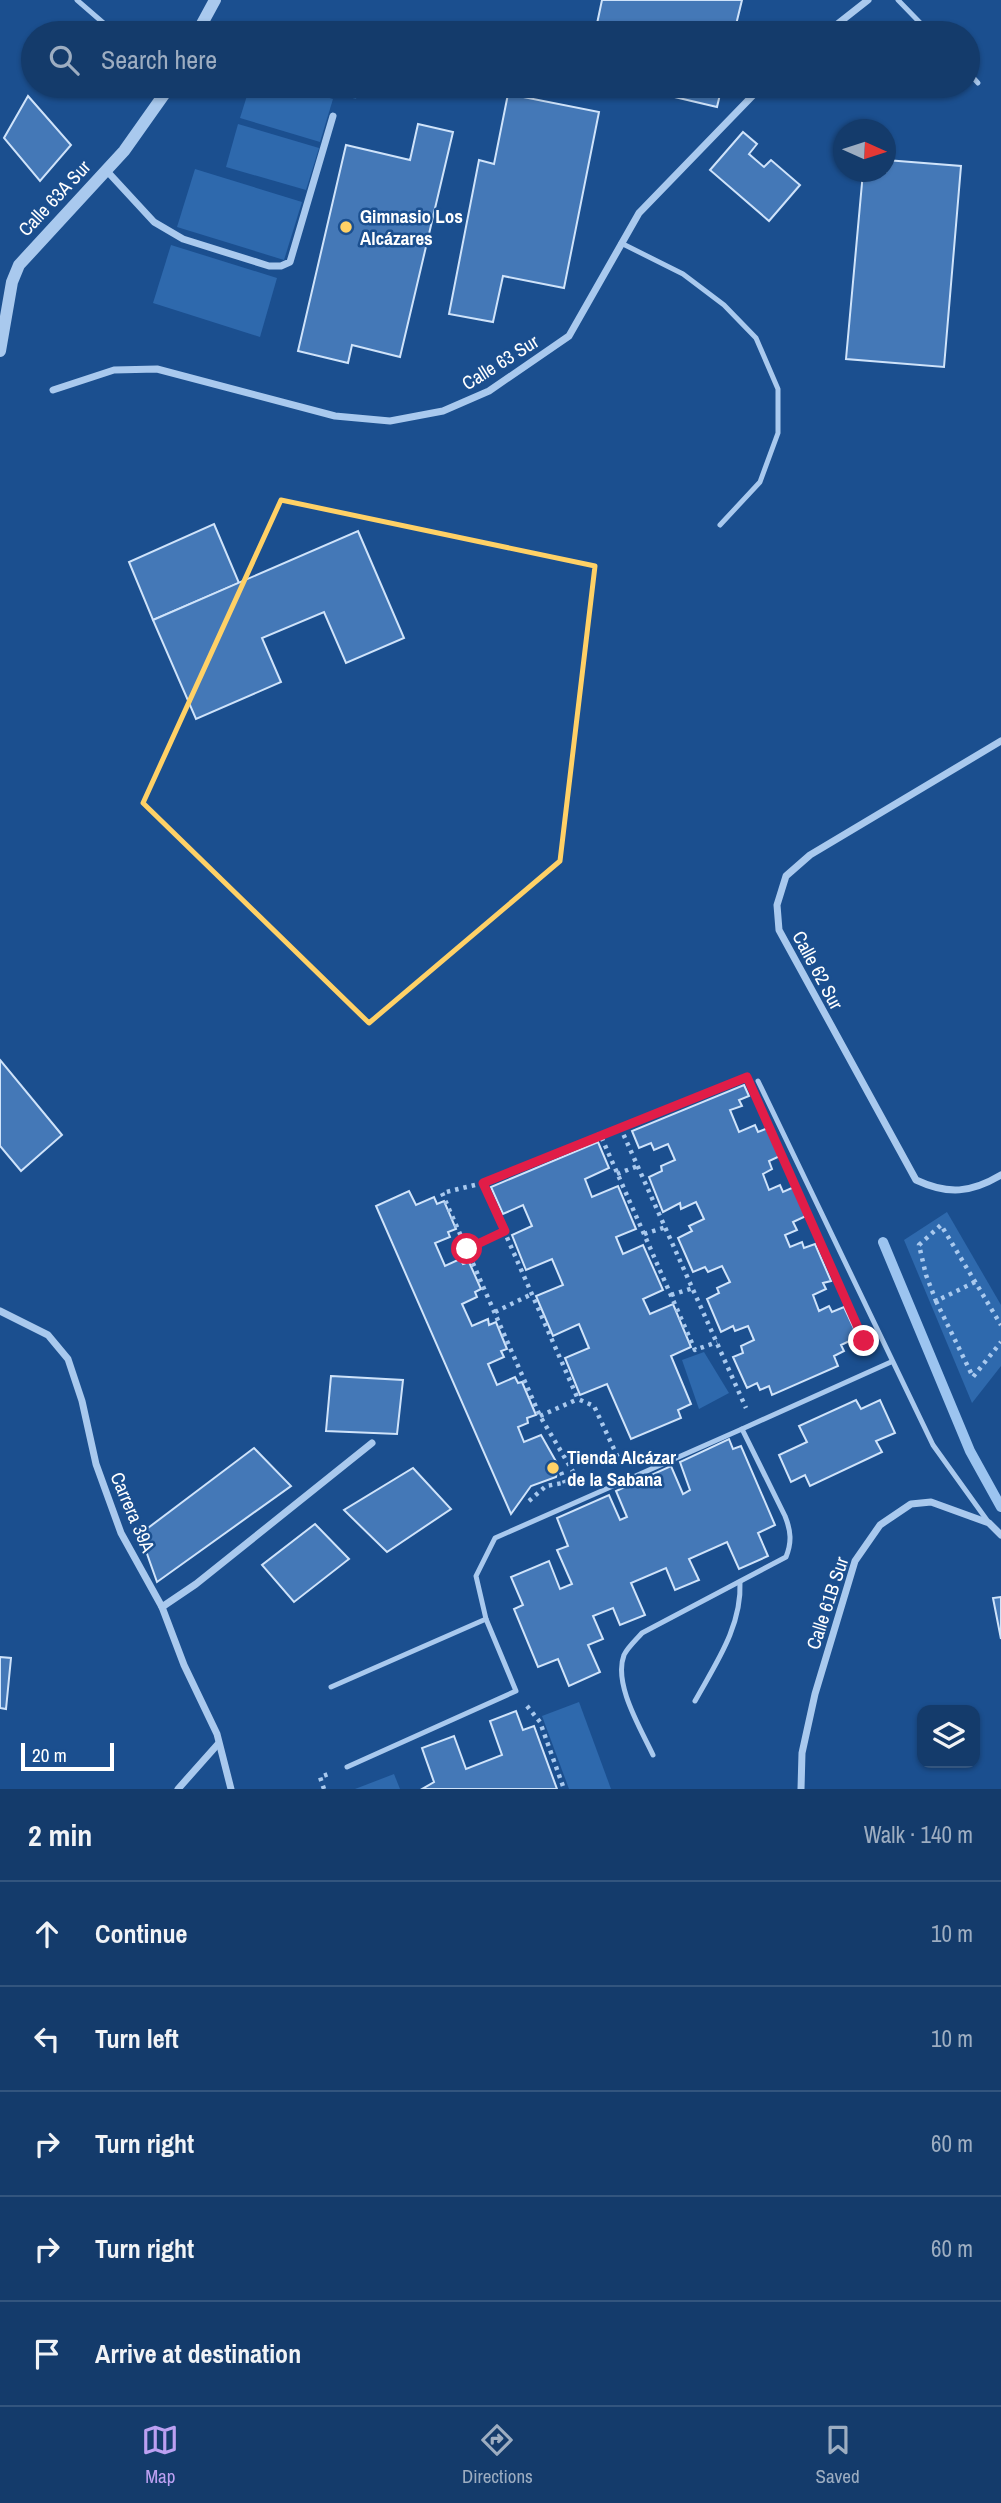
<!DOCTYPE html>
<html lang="en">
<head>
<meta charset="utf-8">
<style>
  :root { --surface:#143b6b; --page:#214673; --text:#f1f3f6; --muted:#9dadc1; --line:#33557e; --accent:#bca0f2 }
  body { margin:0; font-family:"Archivo Narrow",sans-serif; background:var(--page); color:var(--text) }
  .controls { position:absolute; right:21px; bottom:21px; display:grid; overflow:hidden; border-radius:14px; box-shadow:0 2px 5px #0004 }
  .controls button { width:63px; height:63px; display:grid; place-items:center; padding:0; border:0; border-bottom:2px solid var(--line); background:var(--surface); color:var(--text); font:35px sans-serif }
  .compass { position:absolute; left:833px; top:119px; width:63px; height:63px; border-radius:50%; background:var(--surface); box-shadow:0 2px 5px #0004; rotate:93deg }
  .scale { position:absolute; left:21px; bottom:18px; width:93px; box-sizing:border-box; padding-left:7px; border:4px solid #fff; border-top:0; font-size:19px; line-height:24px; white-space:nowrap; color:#fff; -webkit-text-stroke:5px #1b4f8f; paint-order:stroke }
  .stop { position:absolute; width:21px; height:21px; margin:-16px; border:5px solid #e11d48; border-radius:50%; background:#fff }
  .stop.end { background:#e11d48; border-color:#fff; box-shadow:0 2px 7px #0008 }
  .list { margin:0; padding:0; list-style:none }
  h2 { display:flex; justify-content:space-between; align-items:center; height:91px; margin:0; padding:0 28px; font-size:30px }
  h2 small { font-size:23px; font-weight:400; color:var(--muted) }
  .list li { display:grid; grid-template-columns:46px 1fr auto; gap:21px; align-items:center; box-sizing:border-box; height:105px; padding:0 28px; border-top:2px solid var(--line) }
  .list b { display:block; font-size:26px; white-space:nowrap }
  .list em { font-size:23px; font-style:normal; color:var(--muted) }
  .icon { flex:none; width:38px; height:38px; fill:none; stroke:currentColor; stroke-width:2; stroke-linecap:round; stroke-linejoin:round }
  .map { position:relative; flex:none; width:1001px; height:1789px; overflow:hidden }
  .search { position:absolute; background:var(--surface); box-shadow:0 2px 5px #0004; left:21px; right:21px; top:21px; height:77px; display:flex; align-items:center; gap:18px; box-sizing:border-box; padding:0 24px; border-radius:38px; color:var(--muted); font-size:26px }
  .sheet { height:616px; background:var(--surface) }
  nav { display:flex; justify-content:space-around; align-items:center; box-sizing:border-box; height:98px; border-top:2px solid var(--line); background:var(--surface); font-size:19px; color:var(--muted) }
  nav a { display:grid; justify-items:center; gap:4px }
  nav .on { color:var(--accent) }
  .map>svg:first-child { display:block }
  .green { fill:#2e69ad }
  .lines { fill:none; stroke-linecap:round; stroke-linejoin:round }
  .stream { stroke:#9cc4f0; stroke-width:10 }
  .building { fill:#4478b7; stroke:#cfe3fa; stroke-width:2 }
  .path { stroke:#a9c9ee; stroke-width:4.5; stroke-dasharray:3.5 5; stroke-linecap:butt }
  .service { stroke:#a9c9ee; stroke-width:5 }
  .minor { stroke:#a9c9ee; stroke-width:7 }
  .tertiary { stroke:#a9c9ee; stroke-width:12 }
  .route { stroke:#e11d48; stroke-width:9 }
  .marked { fill:none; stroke:#ffd166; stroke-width:5; stroke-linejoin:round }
  .poi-dot { fill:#ffd166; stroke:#1b4f8f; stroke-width:2.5 }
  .labels { text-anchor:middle; stroke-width:5; stroke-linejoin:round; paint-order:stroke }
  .street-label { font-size:19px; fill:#fff; stroke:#1b4f8f }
  .poi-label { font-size:19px; font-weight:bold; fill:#fff; stroke:#1b4f8f; text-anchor:start }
</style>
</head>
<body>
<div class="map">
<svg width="1001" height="1789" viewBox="0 0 1001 1789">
  <rect width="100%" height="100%" fill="#1b4f8f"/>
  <g class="green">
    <path d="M250 86H289L333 99 320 142 240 118Z"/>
    <path d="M311 86H360L356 99Z"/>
    <path d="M238 124 319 148 306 190 226 167Z"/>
    <path d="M195 169 302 202 284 260 177 227Z"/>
    <path d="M171 245 277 278 260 337 153 303Z"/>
    <path d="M947 1212 1001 1305V1366L972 1403 904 1240Z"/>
    <path d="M704 1352 729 1393 699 1409 682 1360Z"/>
    <path d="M579 1702 611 1789H569L542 1716Z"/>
    <path d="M394 1774 400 1789H355Z"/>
  </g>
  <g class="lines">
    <path class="stream" d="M883 1242 970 1451 1001 1507"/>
  </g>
  <g class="building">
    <path d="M602 0H742L734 33H595Z"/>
    <path d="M628 86H722L717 107Z"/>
    <path d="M508 94 599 112 564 288 503 276 493 322 449 314 479 160 494 164Z"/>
    <path d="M28 96 71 145 40 181 4 138Z"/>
    <path d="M418 124 453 132 400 357 352 345 348 363 298 351 346 145 410 160Z"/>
    <path d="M743 132 757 144 749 154 764 167 771 160 800 185 769 221 710 170Z"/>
    <path d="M886 160 961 166 944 367 846 359 863 172H886Z"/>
    <path d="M214 524 239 583 153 620 129 562Z"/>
    <path d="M358 531 404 638 346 663 324 612 262 638 281 682 196 719 153 620Z"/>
    <path d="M0 1060 62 1135 21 1171 0 1146Z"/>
    <path d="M744 1085 749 1096 739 1100 742 1106 730 1110 739 1132 755 1125 758 1132 768 1128 780 1156 769 1161 772 1169 763 1174 769 1190 780 1185 783 1192 794 1187 806 1216 793 1222 797 1230 785 1235 790 1247 802 1242 804 1248 815 1244 831 1281 823 1283 826 1289 813 1295 819 1311 829 1306 832 1312 844 1307 858 1337 841 1345 844 1351 834 1356 838 1366 772 1395 769 1386 760 1390 757 1383 747 1388 733 1357 743 1353 741 1346 754 1340 748 1326 735 1331 733 1326 721 1332 707 1299 719 1293 717 1288 730 1282 722 1266 708 1272 705 1267 693 1272 678 1238 692 1231 689 1226 704 1219 696 1202 681 1209 680 1203 663 1212 649 1177 662 1171 661 1166 675 1160 668 1144 654 1150 651 1143 639 1148 632 1131Z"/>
    <path d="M598 1142 609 1168 585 1179 592 1197 618 1186 636 1229 616 1237 623 1254 643 1245 663 1290 643 1299 650 1314 673 1304 691 1347 671 1356 691 1404 678 1410 681 1418 631 1439 607 1384 580 1395 565 1358 589 1348 579 1324 553 1336 536 1296 563 1285 552 1259 526 1270 512 1235 532 1226 523 1205 503 1214 491 1187Z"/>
    <path d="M409 1191 416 1205 434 1197 437 1204 444 1201 456 1229 448 1232 450 1237 435 1243 445 1266 460 1259 463 1264 469 1262 481 1289 475 1292 477 1297 462 1304 472 1326 488 1319 489 1325 496 1322 507 1349 501 1351 504 1357 488 1364 497 1385 515 1377 518 1383 522 1382 536 1415 527 1418 528 1423 518 1427 524 1442 541 1435 558 1465 556 1477 531 1486 511 1514 376 1206Z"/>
    <path d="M331 1376 403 1380 397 1434 326 1431Z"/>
    <path d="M856 1400 861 1409 880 1400 895 1433 876 1441 882 1452 810 1486 805 1475 791 1482 779 1455 807 1442 799 1426Z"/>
    <path d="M729 1439 733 1449 741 1446 775 1525 758 1533 768 1556 739 1569 727 1542 689 1559 699 1580 675 1590 666 1568 631 1583 645 1615 620 1625 613 1608 593 1616 603 1639 588 1645 600 1672 569 1686 558 1659 538 1667 514 1609 523 1605 511 1577 549 1561 560 1589 572 1584 557 1550 568 1546 557 1518 609 1495 620 1520 627 1517 616 1491 671 1466 683 1494 690 1490 680 1462Z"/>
    <path d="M254 1448 291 1486 157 1582 140 1534Z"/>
    <path d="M413 1468 451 1509 387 1552 344 1510Z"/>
    <path d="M315 1524 349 1559 294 1602 262 1565Z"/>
    <path d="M1001 1597V1639L993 1598Z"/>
    <path d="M0 1657 11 1658 6 1709 0 1708Z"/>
    <path d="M516 1711 523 1730 534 1726 557 1789H422L434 1782 422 1748 454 1736 466 1769 502 1755 490 1721Z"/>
  </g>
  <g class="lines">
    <g class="path">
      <path d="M741 1080 621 1129 746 1408"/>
      <path d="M621 1129 600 1134 695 1350 717 1342"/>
      <path d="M617 1174 638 1166"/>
      <path d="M483 1183 578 1399 594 1406 620 1462"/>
      <path d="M644 1234 666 1227"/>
      <path d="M467 1249 504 1232"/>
      <path d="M975 1282 936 1301 926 1275 919 1245 941 1225 1001 1325"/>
      <path d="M671 1295 693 1288"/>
      <path d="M936 1301 973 1377 1001 1342"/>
      <path d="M495 1312 532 1294"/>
      <path d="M540 1416 578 1399"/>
      <path d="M561 1472 565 1483"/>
      <path d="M578 1480 540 1416 442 1193 483 1183 600 1134"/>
      <path d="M529 1501 546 1486 574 1481"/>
      <path d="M527 1706 540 1722 564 1789"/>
      <path d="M324 1789 320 1777 331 1773"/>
    </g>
    <g class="service">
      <path d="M77 0 115 33"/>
      <path d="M898 0 930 33"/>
      <path d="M968 72 978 83"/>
      <path d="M621 243 683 274 724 305 756 338 778 389V433L760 482 720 525"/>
      <path d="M758 1081 933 1445 989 1523"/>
      <path d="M331 1687 486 1619 476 1576 495 1538 742 1429"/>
      <path d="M695 1701C716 1663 742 1626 740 1582"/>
      <path d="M653 1755C641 1729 613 1684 624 1655 628 1647 636 1640 642 1633L786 1557C792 1542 791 1531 785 1516L742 1429 891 1362"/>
      <path d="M347 1767 516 1691 486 1619"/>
    </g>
    <g class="minor">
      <path d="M826 33 868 0"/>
      <path d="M106 170 154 222 183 239 269 266H281L290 262 333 116"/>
      <path d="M53 390 114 370 157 369 335 416 390 421 443 411 489 391 569 336 639 213 762 86"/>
      <path d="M1001 741 810 855 786 876 777 905 779 930 916 1180C948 1195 971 1193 1001 1175"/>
      <path d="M0 1311 48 1335 68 1359 82 1401 96 1464 121 1533 162 1607 184 1665 217 1734 231 1789"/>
      <path d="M162 1607 196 1584 372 1443"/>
      <path d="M178 1789 218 1744"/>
      <path d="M801 1789 802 1753 815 1694 855 1561 880 1525 911 1504 931 1502 989 1523 1001 1535"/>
    </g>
    <g class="tertiary">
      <path d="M197 33 215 0"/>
      <path d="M0 351 12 282 19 265 124 151 170 86"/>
    </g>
  </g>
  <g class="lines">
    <path class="route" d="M467 1249 505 1231 483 1183 747 1077 864 1341"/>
  </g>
  <path class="marked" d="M281 500 595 566 560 861 369 1023 143 803Z"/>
  <g class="poi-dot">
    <circle cx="346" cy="227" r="7"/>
    <circle cx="553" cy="1468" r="7"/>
  </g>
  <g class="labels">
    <g class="street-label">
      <text transform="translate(54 198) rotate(-47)" y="7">Calle 63A Sur</text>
      <text transform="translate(500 362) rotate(-32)" y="7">Calle 63 Sur</text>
      <text transform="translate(818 970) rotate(62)" y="7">Calle 62 Sur</text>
      <text transform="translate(133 1512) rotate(67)" y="7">Carrera 39A</text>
      <text transform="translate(827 1603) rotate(-72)" y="7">Calle 61B Sur</text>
    </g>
    <g class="poi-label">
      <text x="360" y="223">Gimnasio Los<tspan x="360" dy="22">Alcázares</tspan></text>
      <text x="567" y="1464">Tienda Alcázar<tspan x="567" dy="22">de la Sabana</tspan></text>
    </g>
  </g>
</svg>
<div class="controls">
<button><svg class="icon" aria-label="layers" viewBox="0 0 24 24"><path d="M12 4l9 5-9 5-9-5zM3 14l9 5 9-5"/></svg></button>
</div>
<svg class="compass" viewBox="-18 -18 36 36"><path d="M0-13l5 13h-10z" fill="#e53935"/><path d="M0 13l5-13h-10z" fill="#9dadc1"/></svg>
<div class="scale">20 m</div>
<div class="stop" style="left:467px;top:1249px"></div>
<div class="stop end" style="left:864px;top:1341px"></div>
<div class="search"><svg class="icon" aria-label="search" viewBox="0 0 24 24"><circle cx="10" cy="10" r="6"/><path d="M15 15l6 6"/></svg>Search here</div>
</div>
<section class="sheet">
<h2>2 min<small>Walk · 140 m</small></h2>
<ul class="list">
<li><svg class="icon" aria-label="ahead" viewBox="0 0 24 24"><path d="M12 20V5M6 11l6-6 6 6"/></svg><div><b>Continue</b></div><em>10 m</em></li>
<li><svg class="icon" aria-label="left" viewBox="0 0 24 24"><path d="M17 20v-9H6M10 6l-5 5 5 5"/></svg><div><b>Turn left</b></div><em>10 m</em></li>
<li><svg class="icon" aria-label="right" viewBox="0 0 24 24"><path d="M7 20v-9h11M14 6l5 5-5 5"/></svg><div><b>Turn right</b></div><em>60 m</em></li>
<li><svg class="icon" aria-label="right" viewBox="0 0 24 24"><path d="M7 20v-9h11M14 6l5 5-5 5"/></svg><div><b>Turn right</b></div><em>60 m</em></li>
<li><svg class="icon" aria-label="arrive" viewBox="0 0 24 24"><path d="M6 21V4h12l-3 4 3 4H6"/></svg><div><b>Arrive at destination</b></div></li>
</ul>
</section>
<nav>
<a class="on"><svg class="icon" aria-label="map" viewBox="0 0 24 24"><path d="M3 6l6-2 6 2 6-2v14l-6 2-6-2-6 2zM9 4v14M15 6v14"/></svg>Map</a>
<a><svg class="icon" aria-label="directions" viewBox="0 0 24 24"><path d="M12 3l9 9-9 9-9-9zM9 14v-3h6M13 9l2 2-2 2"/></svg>Directions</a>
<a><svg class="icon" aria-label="saved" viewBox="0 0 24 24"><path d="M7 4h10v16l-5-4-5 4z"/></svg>Saved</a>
</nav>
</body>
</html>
